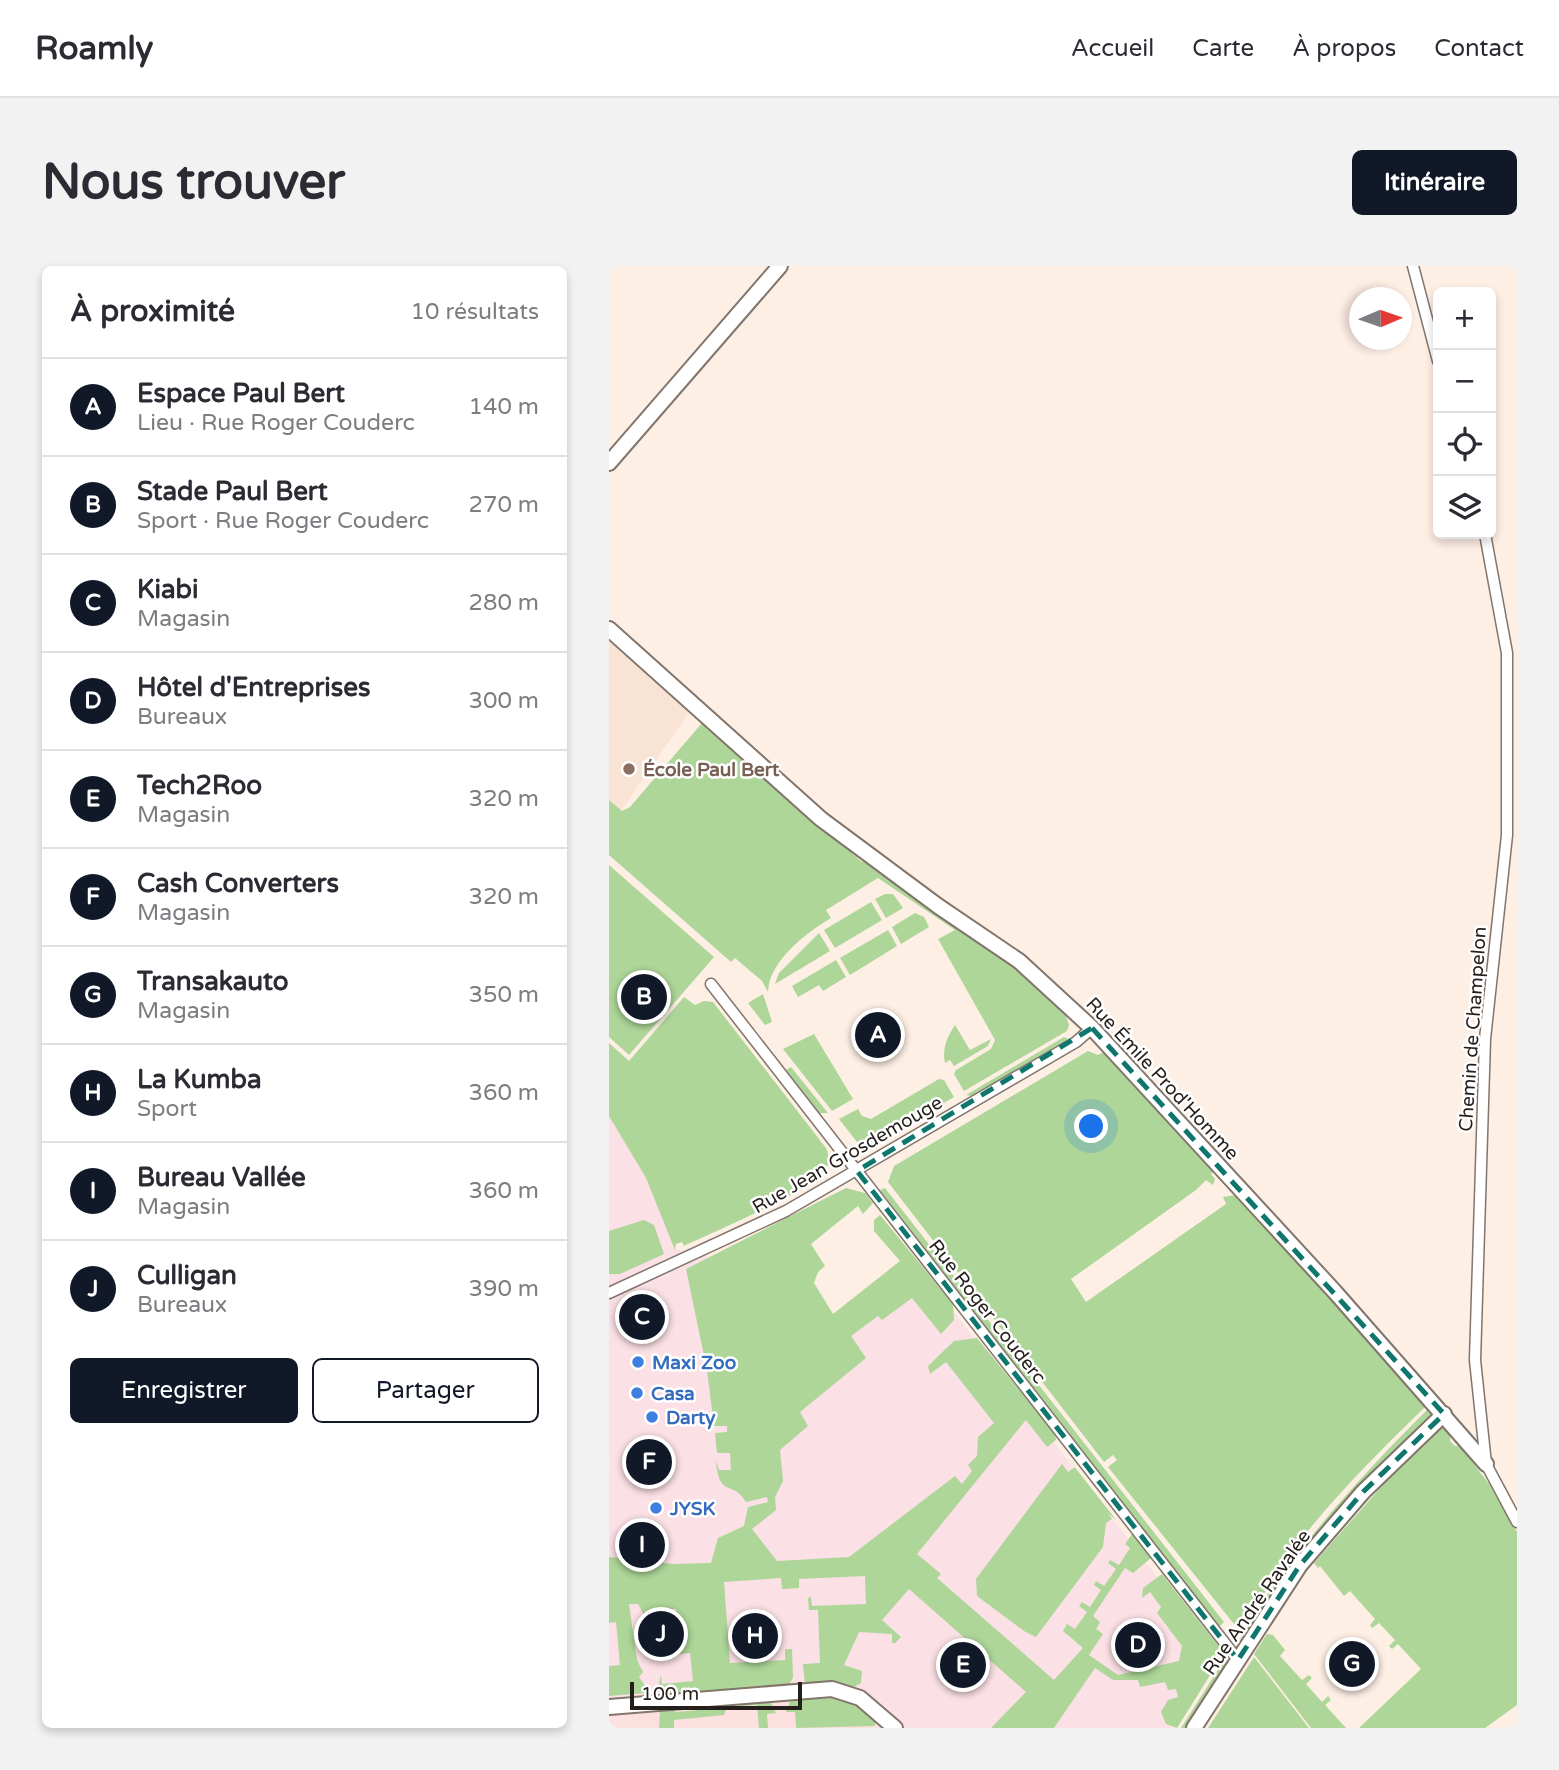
<!DOCTYPE html>
<html lang="fr">
<head>
<meta charset="utf-8">
<style>
  :root { --surface:#fff; --page:#f2f2f3; --text:#2b2b33; --muted:#7c7c81; --line:#e1e1e2; --accent:#111827 }
  body { margin:0; font-family:"Varela Round",sans-serif; background:var(--page); color:var(--text) }
  .controls { position:absolute; right:21px; top:21px; display:grid; overflow:hidden; border-radius:10px; box-shadow:0 4px 10px #0003 }
  .controls button { width:63px; height:63px; display:grid; place-items:center; padding:0; border:0; border-bottom:2px solid var(--line); background:var(--surface); color:var(--text); font:35px sans-serif }
  .compass { position:absolute; left:740px; top:21px; width:63px; height:63px; border-radius:50%; background:var(--surface); box-shadow:0 4px 10px #0003; rotate:88deg }
  .scale { position:absolute; left:21px; bottom:18px; width:172px; box-sizing:border-box; padding-left:7px; border:4px solid #251f1c; border-top:0; font-size:19px; line-height:24px; white-space:nowrap; color:#251f1c; -webkit-text-stroke:5px #fff; paint-order:stroke }
  .you { position:absolute; left:483px; top:861px; width:24px; height:24px; margin:-18px; border:5px solid #fff; border-radius:50%; background:#1a73e8; box-shadow:0 0 0 10px #1a73e833 }
  .badge { display:grid; place-items:center; width:46px; height:46px; border-radius:50%; background:var(--accent); color:#fff; font-size:23px; font-weight:700 }
  .pin { position:absolute; translate:-50% -50%; border:4px solid #fff; box-shadow:0 2px 7px #0006 }
  .list { margin:0; padding:0; list-style:none }
  h2 { display:flex; justify-content:space-between; align-items:center; height:91px; margin:0; padding:0 28px; font-size:30px }
  h2 small { font-size:23px; font-weight:400; color:var(--muted) }
  .list li { display:grid; grid-template-columns:46px 1fr auto; gap:21px; align-items:center; box-sizing:border-box; height:98px; padding:0 28px; border-top:2px solid var(--line) }
  .list b { display:block; font-size:26px; white-space:nowrap }
  .list p { margin:0; font-size:23px; white-space:nowrap; color:var(--muted) }
  .list em { font-size:23px; font-style:normal; color:var(--muted) }
  .actions { display:flex; gap:14px; padding:21px 28px }
  .actions a { flex:1; padding:16px 0; border:2px solid var(--accent); border-radius:10px; text-align:center; font-size:24px; color:var(--accent) }
  .actions .main { background:var(--accent); color:#fff }
  .icon { flex:none; width:38px; height:38px; fill:none; stroke:currentColor; stroke-width:2; stroke-linecap:round; stroke-linejoin:round }
  .map { position:relative; flex:none; width:908px; height:1462px; overflow:hidden; border-radius:10px }
  header { display:flex; align-items:center; gap:42px; box-sizing:border-box; height:98px; padding:0 35px; background:var(--surface); border-bottom:2px solid var(--line) }
  header strong { font-size:33px }
  nav { display:flex; gap:38px; margin-inline-start:auto; font-size:24px }
  .intro { display:flex; align-items:center; justify-content:space-between; box-sizing:border-box; height:168px; padding:0 42px }
  h1 { margin:0; font-size:49px }
  .button { padding:18px 32px; border-radius:10px; background:var(--accent); color:#fff; font-size:24px; font-weight:700 }
  main { display:flex; gap:42px; padding:0 42px }
  aside { flex:1; background:var(--surface); border-radius:10px; box-shadow:0 4px 10px #0003 }
  .map>svg:first-child { display:block }
  .commercial { fill:#fbe0e5 }
  .industrial { fill:#fce1e0 }
  .built { fill:#f9e3d4 }
  .green { fill:#add698 }
  .lines { fill:none; stroke-linecap:round; stroke-linejoin:round }
  .street-casing { stroke:#82756c; stroke-width:13 }
  .secondary-casing { stroke:#82756c; stroke-width:18 }
  .street { stroke:#fff; stroke-width:10 }
  .secondary { stroke:#fff; stroke-width:14 }
  .marked { fill:none; stroke:#0f766e; stroke-width:5; stroke-dasharray:14 9; stroke-linejoin:round }
  .education-dot { fill:#8d6e63; stroke:#fff; stroke-width:2.5 }
  .shop-dot { fill:#3f7fe0; stroke:#fff; stroke-width:2.5 }
  .labels { text-anchor:middle; stroke-width:5; stroke-linejoin:round; paint-order:stroke }
  .education-label { font-size:19px; font-weight:bold; fill:#785e54; stroke:#fff; text-anchor:start }
  .street-label { font-size:19px; fill:#251f1c; stroke:#fff }
  .shop-label { font-size:19px; font-weight:bold; fill:#366cbe; stroke:#fff; text-anchor:start }
</style>
</head>
<body>
<header>
<strong>Roamly</strong>
<nav><a>Accueil</a><a>Carte</a><a>À propos</a><a>Contact</a></nav>
</header>
<div class="intro"><h1>Nous trouver</h1><a class="button">Itinéraire</a></div>
<main>
<aside>
<h2>À proximité<small>10 résultats</small></h2>
<ul class="list">
<li><span class="badge">A</span><div><b>Espace Paul Bert</b><p>Lieu · Rue Roger Couderc</p></div><em>140 m</em></li>
<li><span class="badge">B</span><div><b>Stade Paul Bert</b><p>Sport · Rue Roger Couderc</p></div><em>270 m</em></li>
<li><span class="badge">C</span><div><b>Kiabi</b><p>Magasin</p></div><em>280 m</em></li>
<li><span class="badge">D</span><div><b>Hôtel d'Entreprises</b><p>Bureaux</p></div><em>300 m</em></li>
<li><span class="badge">E</span><div><b>Tech2Roo</b><p>Magasin</p></div><em>320 m</em></li>
<li><span class="badge">F</span><div><b>Cash Converters</b><p>Magasin</p></div><em>320 m</em></li>
<li><span class="badge">G</span><div><b>Transakauto</b><p>Magasin</p></div><em>350 m</em></li>
<li><span class="badge">H</span><div><b>La Kumba</b><p>Sport</p></div><em>360 m</em></li>
<li><span class="badge">I</span><div><b>Bureau Vallée</b><p>Magasin</p></div><em>360 m</em></li>
<li><span class="badge">J</span><div><b>Culligan</b><p>Bureaux</p></div><em>390 m</em></li>
</ul>
<div class="actions"><a class="main">Enregistrer</a><a>Partager</a></div>
</aside>
<div class="map">
<svg width="908" height="1462" viewBox="0 0 908 1462">
  <rect width="100%" height="100%" fill="#feefe5"/>
  <path class="commercial" d="M0 850 37 912 66 983 126 998 154 1127 309 999 609 1390 562 1462H299L252 1424 218 1411 0 1432Z"/>
  <path class="industrial" d="M218 1411 252 1424 299 1462H0V1432Z"/>
  <path class="built" d="M0 371 81 445 0 562Z"/>
  <g class="green">
    <path d="M93 457 253 596 256 594 393 687 455 744 460 759 458 765 355 825 345 808 347 804 382 783 386 774 329 673 346 664 269 612 217 644 222 652C197 667 160 695 159 726L153 715 126 692 122 696 0 589V534L13 545 21 541Z"/>
    <path d="M0 599 105 691 20 789 0 771Z"/>
    <path d="M276 628H284L294 642 277 652 266 633Z"/>
    <path d="M262 636 273 654 226 682 215 664Z"/>
    <path d="M306 647 315 651 320 661 292 678 283 661Z"/>
    <path d="M279 664 288 680 241 709 231 692Z"/>
    <path d="M210 667 221 685 166 718 170 707Z"/>
    <path d="M227 694 237 711 214 725 210 719 189 731 183 720Z"/>
    <path d="M154 728 163 756 156 759 139 737Z"/>
    <path d="M75 731 86 739 95 735 104 736 217 882C220 889 221 896 217 903 203 925 102 967 75 980L73 976 67 978 66 984 37 912 0 850V777L20 795Z"/>
    <path d="M346 759 361 784 382 773 379 780 345 800 341 794 336 797C333 783 338 771 346 759Z"/>
    <path d="M205 768 244 833 223 845 174 783Z"/>
    <path d="M455 771 459 773 362 830 357 829Z"/>
    <path d="M479 785 489 789 495 786 605 905 602 908 606 913 604 919 597 914 587 924 462 1013 477 1036 617 938 614 931 627 929 720 1030 727 1034 820 1137C771 1185 722 1233 681 1288 665 1308 646 1348 629 1363L499 1201 508 1194 504 1189 495 1196 279 916 285 900Z"/>
    <path d="M182 801 219 847H210L177 804Z"/>
    <path d="M330 813 335 814 345 831 265 878 248 876 230 853 249 843 253 850 262 853Z"/>
    <path d="M237 922 256 927 264 937 254 948 249 940 202 978 216 1000 209 1006 205 1017 224 1048 291 995 265 965V954L271 949 344 1038 345 1054 332 1068 303 1032 273 1054 269 1050 242 1070 257 1092 191 1146 199 1160 171 1184 174 1215 166 1231 167 1244 143 1263 168 1295 240 1291 346 1210 353 1218 363 1205 359 1199 368 1190 369 1171 385 1157 337 1096 321 1108 319 1100 345 1075 368 1072 446 1168 447 1174 438 1181 417 1154 308 1288 332 1308 328 1312 445 1414 474 1382 454 1365 458 1358 466 1363 478 1346 470 1340 473 1336 481 1341 492 1324 485 1319 487 1315 495 1320 507 1303 499 1297 501 1294 510 1299 521 1282 516 1278 523 1268 542 1292 524 1307 516 1302 484 1350 491 1356 487 1363 494 1368 480 1389 509 1409 570 1395 573 1380 548 1347 552 1341 541 1326 533 1332 534 1322 553 1308 615 1387 568 1462 557 1458 552 1446 559 1434 569 1431 567 1423 559 1424 556 1416 531 1421 529 1414H504L486 1402 445 1462H382L417 1426 300 1323 273 1354 292 1371 286 1377H283V1368L250 1366 235 1399 253 1405 252 1417 245 1421 196 1419 194 1398 211 1397 209 1344H200L199 1332 202 1331 203 1340 257 1338 256 1310 190 1313V1322L173 1323 172 1312 115 1316 121 1397 176 1394V1383H183L184 1412 179 1420 55 1430 49 1421 52 1409 53 1418 84 1415 81 1387 71 1388 67 1343 36 1345V1351L29 1338H20L28 1394 34 1406 30 1411 39 1424 38 1427 0 1430V1400L11 1399 7 1356 0 1357V1291L65 1298 102 1297 109 1272 135 1260 139 1241 159 1236 158 1231 137 1236C124 1213 110 1234 107 1194L110 1204H122L121 1187H108L106 1167 118 1166V1160H105L98 1104 77 1003Z"/>
    <path d="M276 922 615 1356 610 1361 271 924Z"/>
    <path d="M35 954 45 959 55 988 11 1008H0V965Z"/>
    <path d="M822 1140 820 1153C746 1220 695 1285 639 1367L631 1370C685 1284 749 1212 822 1140Z"/>
    <path d="M836 1159 842 1166 841 1175 846 1180H851L880 1218 908 1266V1439L876 1462H750L812 1403 789 1378 783 1383 780 1380 786 1374 770 1357 763 1362 761 1359 766 1353 741 1325 735 1330 711 1300 709 1302 705 1297 780 1212Z"/>
    <path d="M457 1190 508 1255 499 1247 503 1253 497 1257 494 1281 427 1371 415 1365 368 1330 367 1313 453 1198 459 1206 466 1201Z"/>
    <path d="M658 1368 664 1369 676 1384 671 1390 693 1414 700 1409 703 1412 697 1418 713 1436 719 1430 722 1434 716 1439 737 1462H702L645 1388Z"/>
    <path d="M617 1391 618 1401 580 1462H572Z"/>
    <path d="M645 1391 700 1462H599Z"/>
    <path d="M224 1430 245 1437 267 1455 266 1460 187 1462 186 1446H177L182 1433Z"/>
    <path d="M161 1435 167 1447 158 1448 159 1462H150L148 1439 131 1440V1438Z"/>
    <path d="M119 1437 115 1449 65 1454V1462H50L51 1443 62 1441 67 1446 102 1443 106 1438Z"/>
  </g>
  <g class="lines">
    <g class="street-casing">
      <g id="street">
        <path d="M804 0 829 95"/>
        <path d="M876 268 898 387V569L876 773 866 1094 877 1198 908 1256"/>
        <path d="M102 718 629 1394"/>
        <path d="M0 1027 177 945 467 776 483 762"/>
      </g>
    </g>
    <g class="secondary-casing">
      <g id="secondary">
        <path d="M0 197 171 0"/>
        <path d="M0 363 212 553 329 640 410 695 483 762 726 1026 877 1198"/>
        <path d="M0 1441 223 1423 251 1432 286 1462"/>
        <path d="M585 1462 691 1299 754 1226 835 1148"/>
      </g>
    </g>
    <use href="#street" class="street"/>
    <use href="#secondary" class="secondary"/>
  </g>
  <path class="marked" d="M483 762 835 1148 754 1226 691 1299 629 1394 248 905Z"/>
  <circle class="education-dot" cx="20" cy="503" r="7"/>
  <g class="shop-dot">
    <circle cx="29" cy="1096" r="7"/>
    <circle cx="28" cy="1127" r="7"/>
    <circle cx="43" cy="1151" r="7"/>
    <circle cx="47" cy="1242" r="7"/>
  </g>
  <g class="labels">
    <g class="education-label">
      <text x="34" y="510">École Paul Bert</text>
    </g>
    <g class="street-label">
      <text transform="translate(863 763) rotate(-86)" y="7">Chemin de Champelon</text>
      <text transform="translate(554 812) rotate(47)" y="7">Rue Émile Prod'Homme</text>
      <text transform="translate(238 888) rotate(-30)" y="7">Rue Jean Grosdemouge</text>
      <text transform="translate(379 1045) rotate(52)" y="7">Rue Roger Couderc</text>
      <text transform="translate(647 1336) rotate(-55)" y="7">Rue André Ravalée</text>
    </g>
    <g class="shop-label">
      <text x="43" y="1103">Maxi Zoo</text>
      <text x="42" y="1134">Casa</text>
      <text x="57" y="1158">Darty</text>
      <text x="61" y="1249">JYSK</text>
    </g>
  </g>
</svg>
<div class="controls">
<button>+</button>
<button>−</button>
<button><svg class="icon" aria-label="locate" viewBox="0 0 24 24"><circle cx="12" cy="12" r="6"/><path d="M12 2v4M12 18v4M2 12h4M18 12h4"/></svg></button>
<button><svg class="icon" aria-label="layers" viewBox="0 0 24 24"><path d="M12 4l9 5-9 5-9-5zM3 14l9 5 9-5"/></svg></button>
</div>
<svg class="compass" viewBox="-18 -18 36 36"><path d="M0-13l5 13h-10z" fill="#e53935"/><path d="M0 13l5-13h-10z" fill="#7c7c81"/></svg>
<div class="scale">100 m</div>
<div class="you"></div>
<div class="pin badge" style="left:269px;top:769px">A</div>
<div class="pin badge" style="left:35px;top:731px">B</div>
<div class="pin badge" style="left:33px;top:1051px">C</div>
<div class="pin badge" style="left:529px;top:1379px">D</div>
<div class="pin badge" style="left:354px;top:1399px">E</div>
<div class="pin badge" style="left:40px;top:1196px">F</div>
<div class="pin badge" style="left:743px;top:1398px">G</div>
<div class="pin badge" style="left:146px;top:1370px">H</div>
<div class="pin badge" style="left:33px;top:1279px">I</div>
<div class="pin badge" style="left:52px;top:1368px">J</div>
</div>
</main>
</body>
</html>
